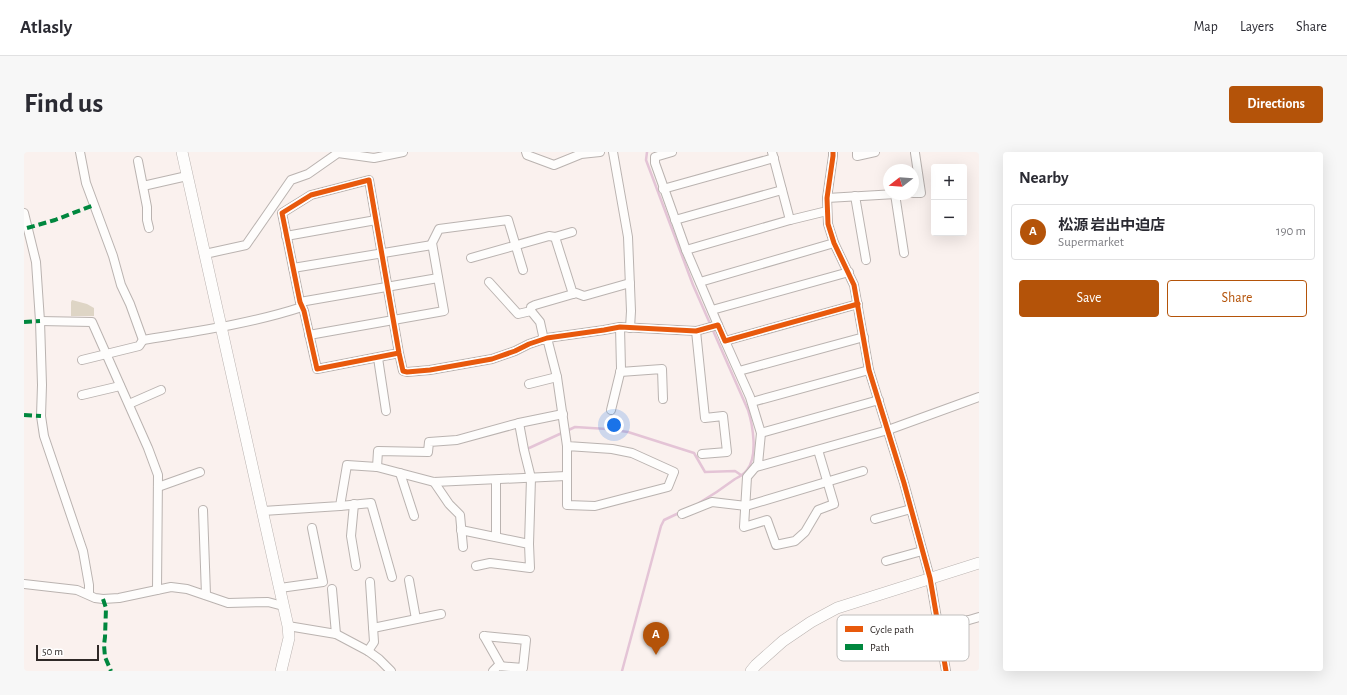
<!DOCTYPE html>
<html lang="en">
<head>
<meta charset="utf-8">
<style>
  :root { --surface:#fff; --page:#f7f7f7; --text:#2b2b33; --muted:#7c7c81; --line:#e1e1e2; --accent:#b45309 }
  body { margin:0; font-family:"Alegreya Sans","Noto Sans JP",sans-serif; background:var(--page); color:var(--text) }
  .controls { position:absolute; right:12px; top:12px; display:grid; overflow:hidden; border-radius:4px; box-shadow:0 4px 16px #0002 }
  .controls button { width:36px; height:36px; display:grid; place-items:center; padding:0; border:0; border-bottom:1px solid var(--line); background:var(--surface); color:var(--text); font:20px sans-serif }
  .compass { position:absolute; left:859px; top:12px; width:36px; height:36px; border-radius:50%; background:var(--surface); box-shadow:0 4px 16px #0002; rotate:253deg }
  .scale { position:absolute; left:12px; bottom:10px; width:63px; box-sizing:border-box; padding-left:4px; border:2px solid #2f2927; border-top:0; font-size:11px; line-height:14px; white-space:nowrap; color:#2f2927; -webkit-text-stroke:3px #fff; paint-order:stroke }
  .you { position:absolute; left:590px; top:273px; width:14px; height:14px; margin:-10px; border:3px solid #fff; border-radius:50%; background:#1a73e8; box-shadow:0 0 0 6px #1a73e833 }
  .badge { display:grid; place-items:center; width:26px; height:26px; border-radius:50%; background:var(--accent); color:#fff; font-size:13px; font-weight:700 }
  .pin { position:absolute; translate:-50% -33px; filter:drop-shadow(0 1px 2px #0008) }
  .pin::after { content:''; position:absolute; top:21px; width:14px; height:12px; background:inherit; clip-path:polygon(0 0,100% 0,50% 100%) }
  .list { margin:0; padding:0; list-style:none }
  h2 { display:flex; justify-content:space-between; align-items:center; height:52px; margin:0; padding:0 16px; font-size:17px }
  h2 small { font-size:13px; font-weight:400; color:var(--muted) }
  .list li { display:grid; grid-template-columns:26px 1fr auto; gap:12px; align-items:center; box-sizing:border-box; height:56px; margin:0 8px 8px; padding:0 8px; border:1px solid var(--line); border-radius:4px }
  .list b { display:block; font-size:15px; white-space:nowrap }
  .list p { margin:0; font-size:13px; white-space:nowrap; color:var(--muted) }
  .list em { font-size:13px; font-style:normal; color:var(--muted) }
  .actions { display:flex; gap:8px; padding:12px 16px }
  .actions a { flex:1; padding:9px 0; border:1px solid var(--accent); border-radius:4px; text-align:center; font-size:14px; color:var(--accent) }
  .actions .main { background:var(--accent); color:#fff }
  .map { position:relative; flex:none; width:955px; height:519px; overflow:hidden; border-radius:4px }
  header { display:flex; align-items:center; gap:24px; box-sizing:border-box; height:56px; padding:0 20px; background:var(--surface); border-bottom:1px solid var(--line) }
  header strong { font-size:19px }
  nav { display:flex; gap:22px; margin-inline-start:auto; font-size:14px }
  .intro { display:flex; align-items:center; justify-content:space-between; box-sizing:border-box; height:96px; padding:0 24px }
  h1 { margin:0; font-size:28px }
  .button { padding:10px 18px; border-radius:4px; background:var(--accent); color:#fff; font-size:14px; font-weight:700 }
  main { display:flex; gap:24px; padding:0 24px }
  aside { flex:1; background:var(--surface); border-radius:4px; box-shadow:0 4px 16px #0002 }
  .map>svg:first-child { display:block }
  .green { fill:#ded5c5 }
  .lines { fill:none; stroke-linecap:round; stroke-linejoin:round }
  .stream { stroke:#e4c4d6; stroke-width:2.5 }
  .street-casing { stroke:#bab3b0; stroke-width:10 }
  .secondary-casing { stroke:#bab3b0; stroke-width:12 }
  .street { stroke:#fefdfc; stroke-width:8 }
  .secondary { stroke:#fefdfc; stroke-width:11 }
  .quiet { stroke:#00873e; stroke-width:4; stroke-dasharray:8 4; stroke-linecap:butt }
  .cycleway-casing { stroke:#fff; stroke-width:8 }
  .cycleway { stroke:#e8590c; stroke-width:5 }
  .key { fill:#fff; stroke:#c1bfbe; stroke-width:1 }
  .key-label { font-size:11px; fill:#2f2927 }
</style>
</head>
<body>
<header>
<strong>Atlasly</strong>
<nav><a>Map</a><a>Layers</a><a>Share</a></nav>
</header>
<div class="intro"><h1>Find us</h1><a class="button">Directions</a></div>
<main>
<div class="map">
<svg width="955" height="519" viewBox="0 0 955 519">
  <rect width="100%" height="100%" fill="#faf1ee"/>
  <path class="green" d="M48 148 63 152 70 156V164H47V150Z"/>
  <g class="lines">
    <g class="stream">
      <path d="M623 0 622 8 669 133 724 258C729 274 734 304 723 318 720 322 715 325 711 327 699 336 687 344 675 351"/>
      <path d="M503 297 551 275 583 277 604 280 670 301 681 320 711 319 717 323"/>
      <path d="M598 519 637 374 640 368 657 360"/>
    </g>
    <g class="street-casing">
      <g id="street">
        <path d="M56 0 62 31 89 104 97 133 106 152 119 188C173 179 226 172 278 155"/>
        <path d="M502 0 503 3 530 13 557 2 576 0"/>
        <path d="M589 0 604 85 607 159 606 176"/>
        <path d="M648 0 631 5V11L662 98 694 173"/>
        <path d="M748 0 766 68 803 59"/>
        <path d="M809 0V4L803 46 804 72 810 91 830 133 845 218 880 331 906 426 922 519"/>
        <path d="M833 0V4L851 0"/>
        <path d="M114 9 123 55V68L125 76"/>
        <path d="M119 34 163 24"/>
        <path d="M639 37 750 6"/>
        <path d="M889 41H897L891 1"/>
        <path d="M871 42 880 101"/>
        <path d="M831 44 842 108"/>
        <path d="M803 46 872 42"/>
        <path d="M0 61 12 110 16 169 18 233 17 264 20 284 59 399 65 433V442"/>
        <path d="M651 68 758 38"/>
        <path d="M262 84 352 68"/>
        <path d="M531 85 549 142"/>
        <path d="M662 98 766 68"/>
        <path d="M181 102 222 93 267 28 284 22 314 1 350 6 379 0"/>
        <path d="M447 106 525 84 531 85 548 80"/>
        <path d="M269 116 408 93"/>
        <path d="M465 130 494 162 507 159 516 170 520 188"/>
        <path d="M676 130 810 91"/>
        <path d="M276 150 414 126"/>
        <path d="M688 158 825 120"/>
        <path d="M507 159V155L511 153 549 142 552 141 560 144 606 131"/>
        <path d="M16 169 68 170 124 296 134 323 133 438"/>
        <path d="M672 179 681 266 699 264 703 300 678 302"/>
        <path d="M285 183 420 159 408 91 415 77 484 68 499 118"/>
        <path d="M523 186 533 225 543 294V353L571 354 644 335 650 320 608 301 588 297 543 294"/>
        <path d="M701 189 726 245 737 281 734 312 723 325 720 375 743 368 752 393 771 389 781 380 794 358 810 352 794 298"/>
        <path d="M375 201 293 217 280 159 276 150 258 61 287 43 345 28 375 201 379 219 383 220 406 218 468 207 491 199 505 192 523 186 580 178 596 175 672 179 694 173 701 189 834 152"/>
        <path d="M354 206 362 259"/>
        <path d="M58 208 115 194 119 188"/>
        <path d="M715 219 840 185"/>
        <path d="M596 220 638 217 639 247"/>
        <path d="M505 232 533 225"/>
        <path d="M58 243 96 234"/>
        <path d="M728 250 845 218"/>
        <path d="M105 252 137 238"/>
        <path d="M587 258 597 217 596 175"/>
        <path d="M495 271 500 298 507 326 505 392"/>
        <path d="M737 281 855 248"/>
        <path d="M353 315 354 299 404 300 405 290 433 288 495 271 539 262"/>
        <path d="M732 315 864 278 955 245"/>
        <path d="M376 321 390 364"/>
        <path d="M410 330 425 352 436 363 439 395"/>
        <path d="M134 335 176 320"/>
        <path d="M330 352 327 384 332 414"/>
        <path d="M316 354 347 351 368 425"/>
        <path d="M179 358 182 443"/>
        <path d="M239 359 316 354 323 313 353 315 410 330 542 324"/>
        <path d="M658 362 688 350 722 354 839 319"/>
        <path d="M851 367 887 357"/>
        <path d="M437 378 505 392 506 416 466 411 452 414"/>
        <path d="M472 385V328"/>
        <path d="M862 409 898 399"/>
        <path d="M385 428 392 467"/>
        <path d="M0 432 53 438 71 446 79 447 95 446 147 435 163 437 204 451 244 450 259 454"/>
        <path d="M256 436 299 430 288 376"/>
        <path d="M308 437 312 482"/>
        <path d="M914 473 945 468 955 465"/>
        <path d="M264 474 312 482 344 499 355 507 367 519"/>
        <path d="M349 476 417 462"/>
        <path d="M460 484 502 488 499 516 474 514 469 519"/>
        <path d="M460 484 477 514"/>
        <path d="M344 499 350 490 346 430"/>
      </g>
    </g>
    <g class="secondary-casing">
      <g id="secondary">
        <path d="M158 0 264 474 265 486 257 519"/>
        <path d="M727 519 732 513 759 489 787 470 813 456 955 411"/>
      </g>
    </g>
    <use href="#street" class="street"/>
    <use href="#secondary" class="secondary"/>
    <g class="quiet">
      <path d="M3 76 31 68 70 53"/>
      <path d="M0 170 16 169"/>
      <path d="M0 263 17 264"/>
      <path d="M79 447 82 456 81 485 80 493 81 505 87 519"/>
    </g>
    <g class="cycleway-casing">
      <g id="cycleway">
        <path d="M809 0V4L803 46 804 72 810 91 830 133 845 218 880 331 906 426 922 519"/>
        <path d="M375 201 293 217 280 159 276 150 258 61 287 43 345 28 375 201 379 219 383 220 406 218 468 207 491 199 505 192 523 186 580 178 596 175 672 179 694 173 701 189 834 152"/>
      </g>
    </g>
    <use href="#cycleway" class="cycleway"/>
  </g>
  <rect x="813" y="463" width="132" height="46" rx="6" class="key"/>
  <rect x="821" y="474" width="18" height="6" fill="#e8590c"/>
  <rect x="821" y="492" width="18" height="6" fill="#00873e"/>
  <g class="key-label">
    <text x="846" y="481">Cycle path</text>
    <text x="846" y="499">Path</text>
  </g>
</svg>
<div class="controls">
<button>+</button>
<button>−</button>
</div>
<svg class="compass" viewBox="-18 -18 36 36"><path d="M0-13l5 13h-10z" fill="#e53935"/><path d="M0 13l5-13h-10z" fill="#7c7c81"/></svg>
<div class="scale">50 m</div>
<div class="you"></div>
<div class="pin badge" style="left:632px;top:503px">A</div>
</div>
<aside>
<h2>Nearby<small></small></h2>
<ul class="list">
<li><span class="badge">A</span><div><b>松源 岩出中迫店</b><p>Supermarket</p></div><em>190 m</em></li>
</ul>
<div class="actions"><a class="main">Save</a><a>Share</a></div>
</aside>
</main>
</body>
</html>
